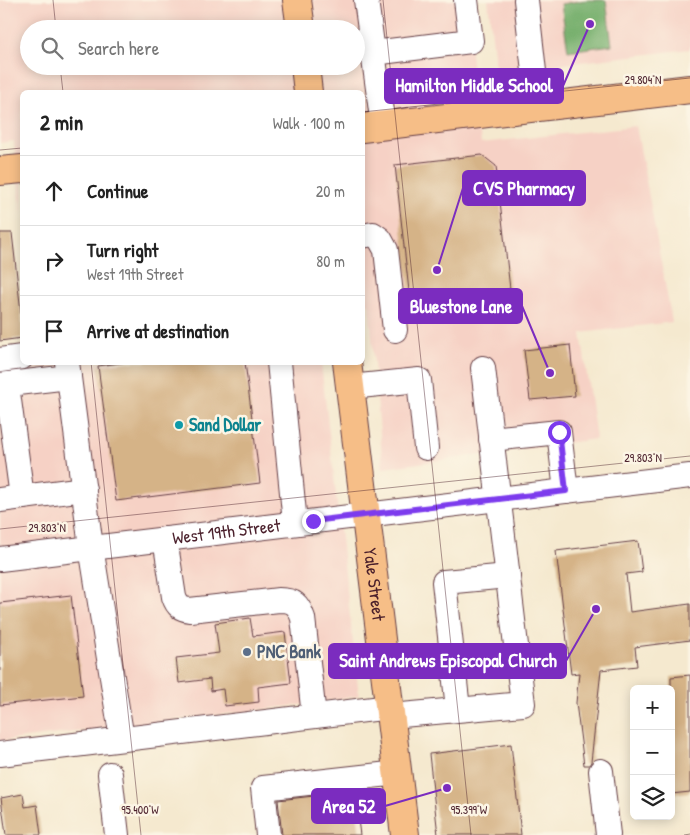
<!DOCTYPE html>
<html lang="en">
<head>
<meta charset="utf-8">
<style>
  :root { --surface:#fff; --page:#f6f6f6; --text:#222; --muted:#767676; --line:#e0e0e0 }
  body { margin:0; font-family:"Patrick Hand",sans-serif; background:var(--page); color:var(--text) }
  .controls { position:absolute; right:15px; bottom:15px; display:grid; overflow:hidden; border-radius:8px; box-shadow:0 2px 12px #0003 }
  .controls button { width:45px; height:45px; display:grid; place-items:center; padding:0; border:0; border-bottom:1px solid var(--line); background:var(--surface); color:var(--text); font:25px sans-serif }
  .stop { position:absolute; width:15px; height:15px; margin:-11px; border:4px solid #7c3aed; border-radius:50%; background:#fff }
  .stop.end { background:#7c3aed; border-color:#fff; box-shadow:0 1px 5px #0008 }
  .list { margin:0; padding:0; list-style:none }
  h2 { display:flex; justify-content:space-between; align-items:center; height:65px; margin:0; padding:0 20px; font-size:21px }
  h2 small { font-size:16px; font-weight:400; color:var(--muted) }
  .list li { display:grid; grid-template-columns:32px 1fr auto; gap:15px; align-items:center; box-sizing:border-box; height:70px; padding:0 20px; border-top:1px solid var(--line) }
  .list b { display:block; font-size:19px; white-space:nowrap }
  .list p { margin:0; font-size:16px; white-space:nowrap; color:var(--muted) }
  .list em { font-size:16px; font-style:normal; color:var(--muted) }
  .icon { flex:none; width:28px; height:28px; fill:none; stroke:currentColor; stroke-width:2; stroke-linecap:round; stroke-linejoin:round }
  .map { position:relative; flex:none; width:690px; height:835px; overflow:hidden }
  .search { position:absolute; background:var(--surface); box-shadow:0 2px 12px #0003; left:20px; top:20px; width:345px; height:55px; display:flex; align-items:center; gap:12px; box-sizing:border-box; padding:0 18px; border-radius:28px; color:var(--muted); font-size:19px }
  .panel { position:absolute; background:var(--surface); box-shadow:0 2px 12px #0003; left:20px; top:90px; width:345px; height:275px; border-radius:8px }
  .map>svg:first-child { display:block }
  .built { fill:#f6d1c5; fill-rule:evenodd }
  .forest { fill:#78b06e; stroke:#61684c }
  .building { fill:#d5b387 }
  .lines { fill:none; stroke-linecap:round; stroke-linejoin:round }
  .minor-casing { stroke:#643d44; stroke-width:26 }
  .major-casing { stroke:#643d44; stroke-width:30 }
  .minor { stroke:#fff; stroke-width:24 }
  .major { stroke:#f6be87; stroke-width:28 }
  .route { stroke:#7c3aed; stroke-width:6 }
  .ticks { fill:none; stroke:#4a1f2b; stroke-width:1; stroke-opacity:0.45 }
  .culture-dot { fill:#0f9aa8; stroke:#fcf5e5; stroke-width:2 }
  .service-dot { fill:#5c6f8a; stroke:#fcf5e5; stroke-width:2 }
  .labels { text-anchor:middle; stroke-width:5; stroke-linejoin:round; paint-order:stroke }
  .culture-label { font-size:18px; font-weight:bold; fill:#0d838f; stroke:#fcf5e5; text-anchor:start }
  .street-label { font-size:18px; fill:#4a1f2b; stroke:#fcf5e5 }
  .service-label { font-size:18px; font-weight:bold; fill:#4e5e75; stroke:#fcf5e5; text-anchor:start }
  .ticks-label { font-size:12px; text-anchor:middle; fill:#4a1f2b; stroke:#fcf5e5; stroke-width:5; stroke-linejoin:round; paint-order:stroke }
  .leader { fill:none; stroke:#7b2cbf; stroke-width:2 }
  .callout-dot { fill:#7b2cbf; stroke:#fcf5e5; stroke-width:2 }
  .callout { fill:#7b2cbf; stroke:#7b2cbf; stroke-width:2 }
  .callout-label { font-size:19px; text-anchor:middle; font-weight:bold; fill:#fff }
</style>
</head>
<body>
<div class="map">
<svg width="690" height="835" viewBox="0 0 690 835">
  <rect width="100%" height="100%" fill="#fcf5e5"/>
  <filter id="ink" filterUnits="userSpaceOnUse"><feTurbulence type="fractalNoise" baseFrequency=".02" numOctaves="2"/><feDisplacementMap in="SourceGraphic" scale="10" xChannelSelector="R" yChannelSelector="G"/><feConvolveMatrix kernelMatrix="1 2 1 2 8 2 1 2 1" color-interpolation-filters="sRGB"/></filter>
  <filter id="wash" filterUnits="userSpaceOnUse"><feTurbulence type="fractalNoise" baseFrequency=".0096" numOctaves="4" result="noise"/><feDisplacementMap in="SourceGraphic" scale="20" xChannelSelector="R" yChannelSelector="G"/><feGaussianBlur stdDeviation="1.12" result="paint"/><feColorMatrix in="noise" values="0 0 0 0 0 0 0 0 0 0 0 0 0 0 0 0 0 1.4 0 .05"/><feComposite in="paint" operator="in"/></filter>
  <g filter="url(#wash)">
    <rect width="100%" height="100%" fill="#f5e9cf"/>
    <g class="built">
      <path d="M0 0H465L481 143 636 126 672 322 581 333 596 439 383 468 369 304H363L362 92H22V216L14 141 0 143ZM29 29H356V66H29Z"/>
      <path d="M488 0H690V49L496 72Z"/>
      <path d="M55 362 321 363 359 696 298 705 0 741V369Z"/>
    </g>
    <path class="forest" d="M586 0H606L612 45 568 51 561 4Z"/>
    <g id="blocks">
      <g class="building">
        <path d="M482 155 496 166 510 289 410 300 395 165Z"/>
        <path d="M0 233H12L22 321V338L0 341Z"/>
        <path d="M570 345 575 396 530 400 524 350Z"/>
        <path d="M128 362H245L260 483 116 501 98 366Z"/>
        <path d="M638 541 642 572 626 574 630 612 690 604V640L635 647 637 666 601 670 591 762 589 765H584L576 703 579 673 571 674 556 551Z"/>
        <path d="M71 595 83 696 0 705V603Z"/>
        <path d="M250 618 253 636 285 632 291 683 258 687 259 702 225 706 223 689 211 691 210 679 179 683 176 658 219 653 215 623Z"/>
        <path d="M690 675V792L671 794V677Z"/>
        <path d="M511 744 521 835H438L429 754Z"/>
        <path d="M23 794 25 807 37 805 41 835H6L1 798Z"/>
        <path d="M332 794 334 814 357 812 360 835H282L278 800Z"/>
      </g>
    </g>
  </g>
  <g filter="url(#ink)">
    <use href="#blocks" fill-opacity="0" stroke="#643d44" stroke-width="1"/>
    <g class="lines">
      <g class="minor-casing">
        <g id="minor">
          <path d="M366 0 383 126"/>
          <path d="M526 0 538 107"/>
          <path d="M373 53 471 41 466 0"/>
          <path d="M362 236 373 234 380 239 386 250 395 330"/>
          <path d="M0 360 22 357"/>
          <path d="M67 362 91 547 122 739"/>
          <path d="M279 362 295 523"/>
          <path d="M0 385 69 377"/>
          <path d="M7 385 22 497"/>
          <path d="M350 387 419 380 426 448"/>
          <path d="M491 439 559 432 566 491"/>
          <path d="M0 500 84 489"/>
          <path d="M165 539 174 597C177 606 181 609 190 610L279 600C294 600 298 604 303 618L314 716"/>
          <path id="s1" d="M0 559 690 476"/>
          <path d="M458 709 444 582 508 576"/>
          <path d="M391 716 523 704 483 368"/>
          <path d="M0 754 390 707"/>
          <path d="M601 771 608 835"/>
          <path d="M110 774 117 835"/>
          <path d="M268 835 263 788 398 773"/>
        </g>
      </g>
      <g class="major-casing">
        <g id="major">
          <path d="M297 0 301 29"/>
          <path d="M305 66 308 92"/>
          <path d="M362 128 690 89"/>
          <path d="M0 171 22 169"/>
          <path id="s2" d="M347 362 405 835"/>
        </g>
      </g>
      <use href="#minor" class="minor"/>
      <use href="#major" class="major"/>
    </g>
  </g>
  <g class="lines" filter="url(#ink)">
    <path class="route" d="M313 521 566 491 559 432"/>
  </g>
  <path class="ticks" d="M53 0 56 29M383 0 471 835M60 66 63 92M362 112 690 78M0 150 22 148M91 362 141 835M0 529 690 456M684 835 690 834"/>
  <circle class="culture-dot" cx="179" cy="425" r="5"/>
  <circle class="service-dot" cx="247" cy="652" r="5"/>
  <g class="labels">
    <g class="culture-label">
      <text x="189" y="431">Sand Dollar</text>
    </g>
    <g class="street-label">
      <text dy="6" stroke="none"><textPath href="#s1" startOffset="228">West 19th Street</textPath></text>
      <text dy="6" stroke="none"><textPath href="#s2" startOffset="224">Yale Street</textPath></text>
    </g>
    <g class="service-label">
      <text x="257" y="658">PNC Bank</text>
    </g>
  </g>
  <g class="ticks-label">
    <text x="643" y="84">29.804°N</text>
    <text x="643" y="462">29.803°N</text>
    <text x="47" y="532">29.803°N</text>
    <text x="140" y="814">95.400°W</text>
    <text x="469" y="814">95.399°W</text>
  </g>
  <path class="leader" d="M590 24L563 86M437 270L463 188M550 373L522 306M596 609L566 661M447 788L385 806"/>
  <g class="callout-dot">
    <circle cx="590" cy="24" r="5"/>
    <circle cx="437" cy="270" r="5"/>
    <circle cx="550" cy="373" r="5"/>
    <circle cx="596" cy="609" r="5"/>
    <circle cx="447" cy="788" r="5"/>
  </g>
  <g class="callout">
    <rect x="385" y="69" width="178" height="34" rx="5"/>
    <rect x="463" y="171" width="122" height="34" rx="5"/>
    <rect x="399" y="289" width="123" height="34" rx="5"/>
    <rect x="329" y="644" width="237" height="34" rx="5"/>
    <rect x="312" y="789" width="73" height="34" rx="5"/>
  </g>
  <g class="callout-label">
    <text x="474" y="92">Hamilton Middle School</text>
    <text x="524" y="195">CVS Pharmacy</text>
    <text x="461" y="313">Bluestone Lane</text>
    <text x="448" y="667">Saint Andrews Episcopal Church</text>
    <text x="349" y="813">Area 52</text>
  </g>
</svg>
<div class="controls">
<button>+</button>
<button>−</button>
<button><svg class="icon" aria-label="layers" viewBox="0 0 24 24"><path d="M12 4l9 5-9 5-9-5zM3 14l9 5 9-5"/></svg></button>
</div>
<div class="stop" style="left:559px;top:432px"></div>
<div class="stop end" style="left:313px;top:521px"></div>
<div class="search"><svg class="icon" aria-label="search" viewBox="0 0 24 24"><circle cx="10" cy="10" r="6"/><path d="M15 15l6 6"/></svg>Search here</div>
<section class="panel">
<h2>2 min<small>Walk · 100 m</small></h2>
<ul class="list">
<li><svg class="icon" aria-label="ahead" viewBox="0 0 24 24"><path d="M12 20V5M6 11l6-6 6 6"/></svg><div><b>Continue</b></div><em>20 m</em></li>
<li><svg class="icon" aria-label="right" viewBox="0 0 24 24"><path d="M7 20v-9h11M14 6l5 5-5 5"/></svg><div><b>Turn right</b><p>West 19th Street</p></div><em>80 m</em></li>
<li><svg class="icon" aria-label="arrive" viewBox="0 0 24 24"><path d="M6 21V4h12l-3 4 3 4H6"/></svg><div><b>Arrive at destination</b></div></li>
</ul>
</section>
</div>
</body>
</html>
